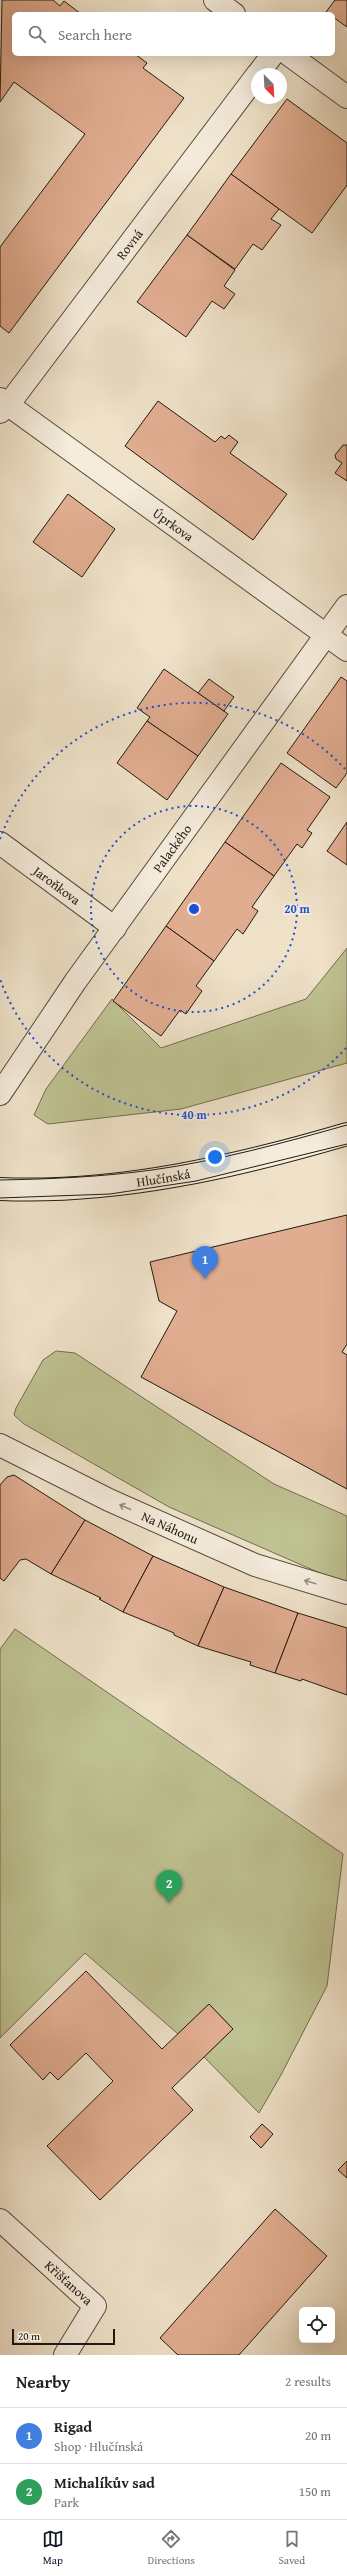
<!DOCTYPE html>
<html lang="en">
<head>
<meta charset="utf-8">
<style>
  :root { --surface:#fff; --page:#f6f6f6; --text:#222; --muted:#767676; --line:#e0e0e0; --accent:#111827 }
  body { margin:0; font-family:"Gentium Book Plus",serif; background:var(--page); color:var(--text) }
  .controls { position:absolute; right:12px; bottom:12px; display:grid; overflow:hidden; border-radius:6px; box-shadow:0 4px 16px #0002 }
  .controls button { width:36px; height:36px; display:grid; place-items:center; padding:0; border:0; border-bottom:1px solid var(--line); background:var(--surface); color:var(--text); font:20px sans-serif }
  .compass { position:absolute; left:251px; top:68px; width:36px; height:36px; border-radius:50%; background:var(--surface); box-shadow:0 4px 16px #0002; rotate:156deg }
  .scale { position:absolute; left:12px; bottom:10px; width:103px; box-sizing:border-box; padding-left:4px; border:2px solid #221a12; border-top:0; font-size:11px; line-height:14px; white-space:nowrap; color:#221a12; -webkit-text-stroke:3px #f5ecdc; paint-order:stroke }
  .you { position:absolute; left:215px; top:1157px; width:14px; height:14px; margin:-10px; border:3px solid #fff; border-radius:50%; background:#1a73e8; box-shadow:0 0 0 6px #1a73e833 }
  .badge { display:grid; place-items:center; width:26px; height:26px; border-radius:50%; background:var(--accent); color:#fff; font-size:13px; font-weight:700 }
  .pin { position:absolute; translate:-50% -33px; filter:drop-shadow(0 1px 2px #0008) }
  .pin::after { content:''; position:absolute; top:21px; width:14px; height:12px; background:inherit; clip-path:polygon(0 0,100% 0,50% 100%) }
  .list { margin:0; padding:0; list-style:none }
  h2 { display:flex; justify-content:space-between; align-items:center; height:52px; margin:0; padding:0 16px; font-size:17px }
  h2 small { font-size:13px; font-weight:400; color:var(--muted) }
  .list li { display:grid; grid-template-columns:26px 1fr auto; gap:12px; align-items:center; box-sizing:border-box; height:56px; padding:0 16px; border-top:1px solid var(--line) }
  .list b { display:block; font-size:15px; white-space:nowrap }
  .list p { margin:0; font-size:13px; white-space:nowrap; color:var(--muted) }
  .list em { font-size:13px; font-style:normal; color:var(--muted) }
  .icon { flex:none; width:22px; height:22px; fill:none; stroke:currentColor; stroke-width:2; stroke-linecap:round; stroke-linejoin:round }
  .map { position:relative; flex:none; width:347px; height:2355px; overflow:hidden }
  .search { position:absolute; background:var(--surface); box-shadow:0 4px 16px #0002; left:12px; right:12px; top:12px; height:44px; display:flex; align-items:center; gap:10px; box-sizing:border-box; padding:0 14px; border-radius:6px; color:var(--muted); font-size:15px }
  .sheet { height:164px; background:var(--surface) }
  nav { display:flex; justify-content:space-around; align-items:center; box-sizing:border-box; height:56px; border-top:1px solid var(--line); background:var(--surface); font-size:11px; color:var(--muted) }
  nav a { display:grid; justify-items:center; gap:2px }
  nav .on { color:var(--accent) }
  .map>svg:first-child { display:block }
  .green { fill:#bfc292; stroke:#706e52 }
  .building { fill:#e1ad91; stroke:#221a12 }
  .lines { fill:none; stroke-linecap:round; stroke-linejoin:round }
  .street-casing { stroke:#554c40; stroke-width:24 }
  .secondary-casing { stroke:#221a12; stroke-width:24 }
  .street { stroke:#f5ecdc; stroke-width:22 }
  .secondary { stroke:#f5ecdc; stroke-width:22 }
  .tram { stroke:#221a12; stroke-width:1 }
  .oneway { stroke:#968e81 }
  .ring { fill:none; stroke:#1d4ed8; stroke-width:2; stroke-dasharray:2 4 }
  .labels { text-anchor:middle; stroke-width:3.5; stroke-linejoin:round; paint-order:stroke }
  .street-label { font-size:13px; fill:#221a12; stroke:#f5ecdc }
  .centre { fill:#1d4ed8; stroke:#f5ecdc; stroke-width:2 }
  .ring-label { font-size:12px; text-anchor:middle; font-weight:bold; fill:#1d4ed8; stroke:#f5ecdc; stroke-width:3.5; stroke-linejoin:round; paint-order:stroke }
</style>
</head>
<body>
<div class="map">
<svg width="347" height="2355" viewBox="0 0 347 2355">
  <rect width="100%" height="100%" fill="#efe2c9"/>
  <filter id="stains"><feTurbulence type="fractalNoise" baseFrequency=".005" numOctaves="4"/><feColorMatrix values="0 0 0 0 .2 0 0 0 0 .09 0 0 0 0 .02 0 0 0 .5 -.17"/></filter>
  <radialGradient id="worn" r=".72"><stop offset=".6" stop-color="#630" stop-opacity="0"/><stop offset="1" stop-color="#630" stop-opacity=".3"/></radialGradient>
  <g class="green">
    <path d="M347 948V1063L181 1109 48 1124 34 1115 46 1089 112 999 161 1048 306 999Z"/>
    <path d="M56 1351 75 1353 274 1484 347 1516V1581L329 1577 169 1507 24 1424 14 1415 16 1408 43 1360Z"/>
    <path d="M15 1629 343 1854 327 1986 281 2075 259 2113 204 2057 233 2029 209 2004 178 2034 85 1953 0 2038V1649Z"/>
  </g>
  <g class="building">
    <path d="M2 0H53L60 6 64 1 81 14H14V54H135L147 63 143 68 184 98 9 333 0 326V247L85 134 14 82 0 102Z"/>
    <path d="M335 0H347V27L333 17V14L326 12Z"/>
    <path d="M287 99 347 143V185L312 233 231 174Z"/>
    <path d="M231 174 279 209 271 219 281 225 262 250 253 244 235 269 187 235Z"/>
    <path d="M187 235 235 270 224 286 235 294 224 309 212 301 186 337 137 302Z"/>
    <path d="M158 401 215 442 221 436 225 439 229 435 238 442 230 453 287 494 253 540 125 446Z"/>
    <path d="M343 445H347V481L335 473 342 463 336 459 335 455Z"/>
    <path d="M68 494 115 529 82 577 33 542Z"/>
    <path d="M164 669 228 714 198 756 147 721 150 717 137 708Z"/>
    <path d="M341 677 347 681V773L336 788 287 753Z"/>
    <path d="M209 679 234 697 224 711 198 693Z"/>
    <path d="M147 721 198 756 167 800 117 763Z"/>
    <path d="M281 763 330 797 307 830 312 833 302 848 297 844 274 876 225 842Z"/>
    <path d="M347 822V865L327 851Z"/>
    <path d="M225 842 274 876 252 907 258 911 243 934 237 929 214 961 166 926Z"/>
    <path d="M166 926 214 961 196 986 202 991 186 1014 180 1010 161 1036 113 1001Z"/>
    <path d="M347 1215V1344L342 1352 347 1355V1489L141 1377 177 1311 159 1301 150 1262Z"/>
    <path d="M14 1475 85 1520 51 1574 26 1559 20 1560 4 1581 0 1578V1485L7 1477Z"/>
    <path d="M85 1520 153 1556 123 1612 99 1599 101 1598 51 1574Z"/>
    <path d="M153 1556 224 1587 198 1646 174 1635V1633L123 1612Z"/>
    <path d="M224 1587 298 1613 275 1673 250 1665 251 1662 198 1646Z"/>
    <path d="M298 1613 347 1628V1695L302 1679 301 1681 275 1673Z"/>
    <path d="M86 1971 162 2049 209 2004 233 2029 172 2088 193 2110 100 2200 47 2146 113 2081 86 2053 58 2080 50 2072 43 2080 10 2045Z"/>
    <path d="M262 2124 273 2134 261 2148 250 2137Z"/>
    <path d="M347 2161V2178L338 2170Z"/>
    <path d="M275 2209 327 2256 239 2355H178L160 2338Z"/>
  </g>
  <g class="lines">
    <g class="street-casing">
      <g id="street">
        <path d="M215 0 234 14"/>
        <path d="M288 54 347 97"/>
        <path d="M258 74 273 54"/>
        <path id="s1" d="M0 399 347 650"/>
        <path id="s2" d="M0 412 8 405 257 75"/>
        <path id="s3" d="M0 843 115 928"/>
        <path id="s4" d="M0 1094 75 982 347 606"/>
        <path id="s5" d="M0 1445 109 1500 255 1565 347 1593"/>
        <path id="s6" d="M0 2220 95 2306 65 2355"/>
      </g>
    </g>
    <g class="secondary-casing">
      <g id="secondary">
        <path id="s7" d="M0 1189C117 1194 235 1167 347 1134"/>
      </g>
    </g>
    <use href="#street" class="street"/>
    <use href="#secondary" class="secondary"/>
    <g class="tram">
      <path d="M0 1180C51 1179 101 1177 152 1170 217 1161 283 1143 347 1125"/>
      <path d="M0 1198 110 1194 196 1181 347 1144"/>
    </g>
  </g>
  <defs><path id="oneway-shaft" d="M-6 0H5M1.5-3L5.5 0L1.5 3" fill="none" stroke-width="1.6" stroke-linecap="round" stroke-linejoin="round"/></defs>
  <g class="oneway">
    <use href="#oneway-shaft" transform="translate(125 1507) rotate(-156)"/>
    <use href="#oneway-shaft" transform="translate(310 1582) rotate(-163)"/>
  </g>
  <g class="ring">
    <circle cx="194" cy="909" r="103"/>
    <path d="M346 1048A206 206 0 0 1 0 979M0 839A206 206 0 0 1 346 770"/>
  </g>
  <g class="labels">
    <g class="street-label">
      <text dy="5" stroke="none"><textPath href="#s2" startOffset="212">Rovná</textPath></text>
      <text dy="5" stroke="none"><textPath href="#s1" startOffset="214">Úprkova</textPath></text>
      <text dy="5" stroke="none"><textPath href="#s4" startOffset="300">Palackého</textPath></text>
      <text dy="5" stroke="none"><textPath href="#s3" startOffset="71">Jaroňkova</textPath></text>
      <text dy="5" stroke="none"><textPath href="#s7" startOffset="164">Hlučínská</textPath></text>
      <text dy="5" stroke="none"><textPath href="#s5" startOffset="189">Na Náhonu</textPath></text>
      <text dy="5" stroke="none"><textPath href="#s6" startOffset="93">Křišťanova</textPath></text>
    </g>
  </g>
  <circle cx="194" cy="909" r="6" class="centre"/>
  <g class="ring-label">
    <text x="297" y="913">20 m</text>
    <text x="194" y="1119">40 m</text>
  </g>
  <rect width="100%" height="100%" filter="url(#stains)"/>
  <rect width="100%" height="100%" fill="url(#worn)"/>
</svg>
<div class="controls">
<button><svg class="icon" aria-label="locate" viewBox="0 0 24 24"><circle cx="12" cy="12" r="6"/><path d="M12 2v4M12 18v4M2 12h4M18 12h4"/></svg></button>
</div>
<svg class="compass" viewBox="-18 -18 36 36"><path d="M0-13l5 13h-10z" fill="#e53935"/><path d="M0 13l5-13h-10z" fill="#767676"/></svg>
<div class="scale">20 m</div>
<div class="you"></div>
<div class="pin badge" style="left:205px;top:1279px;background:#3f7fe0">1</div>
<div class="pin badge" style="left:169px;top:1903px;background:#2e9e5b">2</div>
<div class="search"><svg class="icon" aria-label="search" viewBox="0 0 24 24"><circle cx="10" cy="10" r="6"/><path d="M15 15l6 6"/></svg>Search here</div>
</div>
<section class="sheet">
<h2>Nearby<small>2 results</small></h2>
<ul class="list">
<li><span class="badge" style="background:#3f7fe0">1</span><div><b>Rigad</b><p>Shop · Hlučínská</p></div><em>20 m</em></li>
<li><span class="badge" style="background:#2e9e5b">2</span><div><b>Michalíkův sad</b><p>Park</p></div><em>150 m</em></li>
</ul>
</section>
<nav>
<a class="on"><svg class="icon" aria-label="map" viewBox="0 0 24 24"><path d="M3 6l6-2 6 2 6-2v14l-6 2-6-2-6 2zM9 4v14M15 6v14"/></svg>Map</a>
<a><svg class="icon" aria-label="directions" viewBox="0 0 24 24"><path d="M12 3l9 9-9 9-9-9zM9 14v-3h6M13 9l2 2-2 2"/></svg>Directions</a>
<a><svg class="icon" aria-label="saved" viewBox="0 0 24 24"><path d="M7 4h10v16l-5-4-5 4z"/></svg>Saved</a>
</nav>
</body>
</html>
